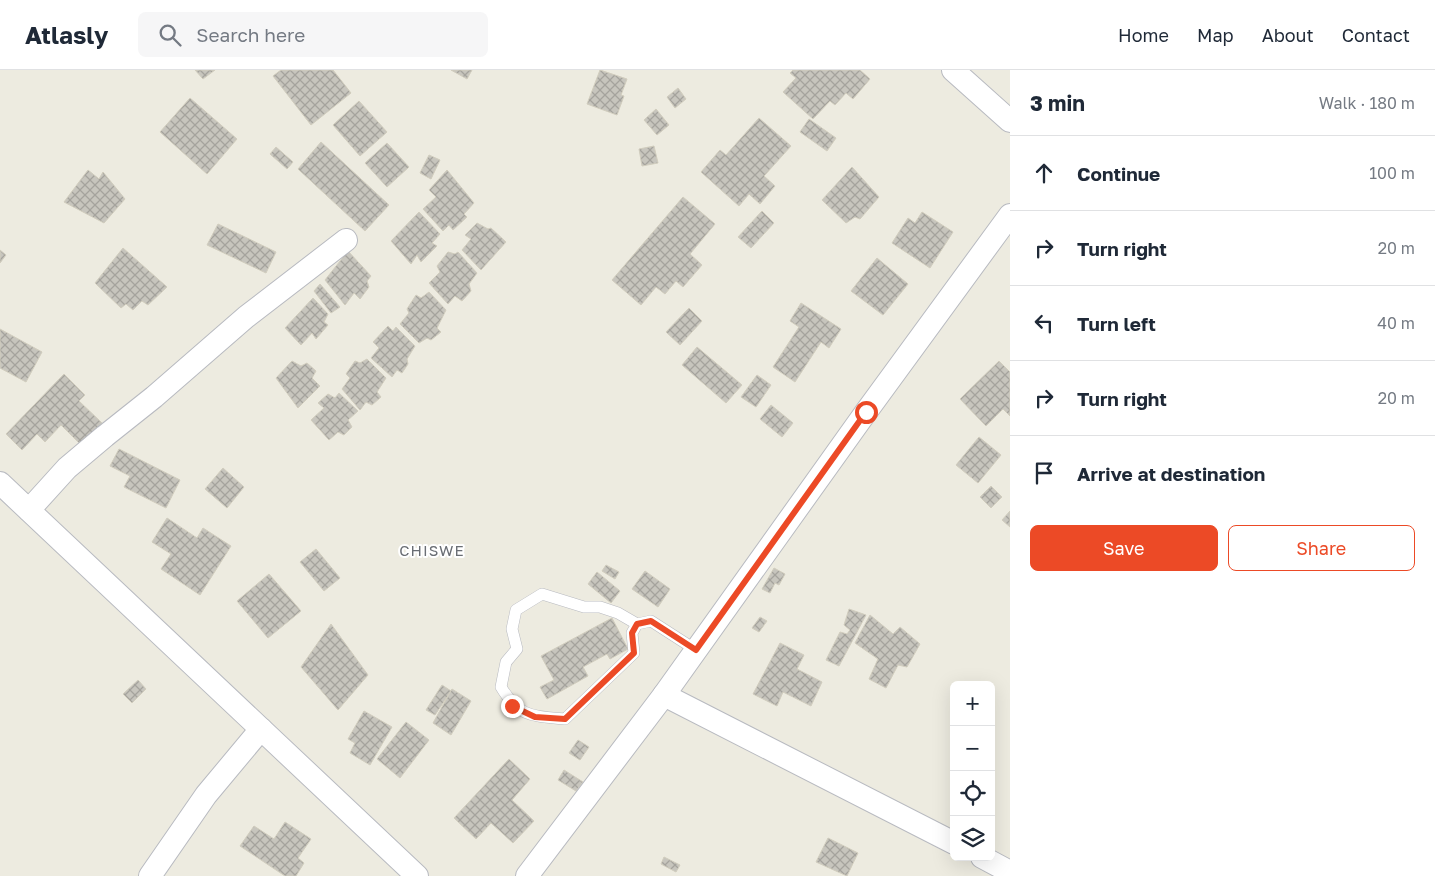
<!DOCTYPE html>
<html lang="en">
<head>
<meta charset="utf-8">
<style>
  :root { --surface:#fff; --page:#f6f6f7; --text:#1f2937; --muted:#747a83; --line:#e0e1e3; --accent:#ec4a26 }
  body { margin:0; font-family:"Golos Text",sans-serif; background:var(--page); color:var(--text) }
  .controls { position:absolute; right:15px; bottom:15px; display:grid; overflow:hidden; border-radius:8px; box-shadow:0 5px 20px #0002 }
  .controls button { width:45px; height:45px; display:grid; place-items:center; padding:0; border:0; border-bottom:1px solid var(--line); background:var(--surface); color:var(--text); font:25px sans-serif }
  .stop { position:absolute; width:15px; height:15px; margin:-11px; border:4px solid #ec4a26; border-radius:50%; background:#fff }
  .stop.end { background:#ec4a26; border-color:#fff; box-shadow:0 1px 5px #0008 }
  .list { margin:0; padding:0; list-style:none }
  h2 { display:flex; justify-content:space-between; align-items:center; height:65px; margin:0; padding:0 20px; font-size:21px }
  h2 small { font-size:16px; font-weight:400; color:var(--muted) }
  .list li { display:grid; grid-template-columns:32px 1fr auto; gap:15px; align-items:center; box-sizing:border-box; height:75px; padding:0 20px; border-top:1px solid var(--line) }
  .list b { display:block; font-size:19px; white-space:nowrap }
  .list em { font-size:16px; font-style:normal; color:var(--muted) }
  .actions { display:flex; gap:10px; padding:15px 20px }
  .actions a { flex:1; padding:11px 0; border:1px solid var(--accent); border-radius:8px; text-align:center; font-size:18px; color:var(--accent) }
  .actions .main { background:var(--accent); color:#fff }
  .icon { flex:none; width:28px; height:28px; fill:none; stroke:currentColor; stroke-width:2; stroke-linecap:round; stroke-linejoin:round }
  .map { position:relative; flex:none; width:1010px; height:806px; overflow:hidden }
  header { display:flex; align-items:center; gap:30px; box-sizing:border-box; height:70px; padding:0 25px; background:var(--surface); border-bottom:1px solid var(--line) }
  header strong { font-size:24px }
  nav { display:flex; gap:28px; margin-inline-start:auto; font-size:18px }
  .search { width:350px; height:45px; background:var(--page); display:flex; align-items:center; gap:12px; box-sizing:border-box; padding:0 18px; border-radius:8px; color:var(--muted); font-size:19px }
  main { display:flex }
  aside { flex:1; background:var(--surface) }
  .map>svg:first-child { display:block }
  .building { fill:url(#building-cross-hatch); stroke:#d1cdbe }
  .lines { fill:none; stroke-linecap:round; stroke-linejoin:round }
  .lane-casing { stroke:#b8bac0; stroke-width:12 }
  .street-casing { stroke:#b8bac0; stroke-width:24 }
  .lane { stroke:#fff; stroke-width:11 }
  .street { stroke:#fff; stroke-width:22 }
  .route { stroke:#ec4a26; stroke-width:6 }
  .labels { text-anchor:middle; stroke-width:4; stroke-linejoin:round; paint-order:stroke }
  .quarter-label { font-size:15px; letter-spacing:1px; fill:#6a6e74; stroke:#fff }
</style>
</head>
<body>
<header>
<strong>Atlasly</strong>
<div class="search"><svg class="icon" aria-label="search" viewBox="0 0 24 24"><circle cx="10" cy="10" r="6"/><path d="M15 15l6 6"/></svg>Search here</div>
<nav><a>Home</a><a>Map</a><a>About</a><a>Contact</a></nav>
</header>
<main>
<div class="map">
<svg width="1010" height="806" viewBox="0 0 1010 806">
  <defs>
    <pattern id="building-cross-hatch" width="8" height="8" patternUnits="userSpaceOnUse" patternTransform="scale(1.25)"><rect width="8" height="8" fill="#c7c5bd"/><path d="M0 0l8 8M0 8l8-8" fill="none" stroke="#a5a39d"/></pattern>
  </defs>
  <rect width="100%" height="100%" fill="#edebe0"/>
  <g class="building">
    <path d="M195 0H215L203 9Z"/>
    <path d="M281 0H333L351 23 311 55 273 6Z"/>
    <path d="M451 0H472L467 9Z"/>
    <path d="M600 0 627 9 621 25 624 26 617 45 587 34Z"/>
    <path d="M793 0H860L870 9 853 29 846 23 835 35 830 31 813 49 783 22 796 8 790 3Z"/>
    <path d="M678 18 686 29 675 38 667 27Z"/>
    <path d="M190 28 237 69 207 104 160 62Z"/>
    <path d="M359 31 387 62 360 86 333 55Z"/>
    <path d="M656 39 669 55 657 65 644 50Z"/>
    <path d="M759 48 791 76 764 106 775 116 760 134 749 124 739 136 701 102 720 80 726 85Z"/>
    <path d="M809 49 836 68 827 81 800 62Z"/>
    <path d="M321 72 389 135 365 161 298 99Z"/>
    <path d="M387 73 409 97 387 117 365 93Z"/>
    <path d="M654 76 658 93 642 96 639 79Z"/>
    <path d="M276 77 293 92 287 99 270 84Z"/>
    <path d="M429 85 440 90 431 109 420 103Z"/>
    <path d="M852 97 879 127 860 149 855 147 846 153 822 130Z"/>
    <path d="M88 100 99 109 103 102 125 129 104 153 64 132Z"/>
    <path d="M447 100 474 133 464 144 467 147 453 160 449 155 443 161 423 139 436 127 429 120Z"/>
    <path d="M683 127 715 154 690 184 702 195 683 217 676 211 665 224 656 217 641 235 612 210Z"/>
    <path d="M762 141 774 153 751 178 738 167Z"/>
    <path d="M419 142 440 164 432 173 437 176 421 192 417 185 411 194 391 171Z"/>
    <path d="M922 142 953 162 930 198 892 173 908 148 915 153Z"/>
    <path d="M477 153 488 159 491 158 506 172 481 200 462 180 471 169 465 165Z"/>
    <path d="M218 154 276 182 266 203 207 175Z"/>
    <path d="M123 178 167 217 148 235 142 231 133 240 126 234 121 238 95 213Z"/>
    <path d="M0 180 6 185 0 193Z"/>
    <path d="M348 181 371 206 367 211 369 217 360 229 354 223 345 235 325 210Z"/>
    <path d="M448 182 455 184 458 182 477 203 469 214 471 221 462 231 455 226 448 234 429 213 440 202 437 196Z"/>
    <path d="M877 188 908 214 883 245 851 221Z"/>
    <path d="M320 214 340 237 331 243 314 221Z"/>
    <path d="M429 222 446 240 437 258 441 262 431 270 427 268 419 273 400 254 409 243 407 239 416 225 421 228Z"/>
    <path d="M313 228 328 244 324 252 328 255 316 269 312 263 301 275 285 258Z"/>
    <path d="M801 233 841 259 829 278 821 272 795 312 773 297 799 257 790 251Z"/>
    <path d="M689 238 702 251 680 275 666 262Z"/>
    <path d="M388 256 393 261 396 257 415 276 407 289 408 294 402 303 397 300 392 307 371 288 379 278 373 272Z"/>
    <path d="M0 259 42 282 26 312 0 298Z"/>
    <path d="M697 277 742 315 726 333 682 295Z"/>
    <path d="M367 289 386 308 377 322 381 327 372 335 366 332 360 340 342 319 350 308 346 304 355 291 360 293Z"/>
    <path d="M292 291 301 296 307 293 316 301 312 308 320 316 298 338 276 308Z"/>
    <path d="M999 291 1010 302V346L1003 339 986 356 960 329Z"/>
    <path d="M64 304 85 325 79 331 102 353 81 375 61 355 45 372 37 364 22 380 6 364Z"/>
    <path d="M757 305 771 315 756 337 741 327Z"/>
    <path d="M339 323 358 341 348 350 352 357 344 365 338 362 329 370 311 350 324 338 318 333 328 324 335 328Z"/>
    <path d="M771 335 793 353 782 367 760 349Z"/>
    <path d="M979 367 1001 385 978 413 956 395Z"/>
    <path d="M119 379 180 410 166 438 124 417 130 406 110 396Z"/>
    <path d="M223 398 244 417 227 438 205 419Z"/>
    <path d="M991 416 1002 427 991 438 980 427Z"/>
    <path d="M1010 441V457L1002 450Z"/>
    <path d="M167 448 197 468 203 458 231 476 200 525 161 499 171 484 152 472Z"/>
    <path d="M316 479 340 508 324 521 300 492Z"/>
    <path d="M606 495 619 502 615 509 602 501Z"/>
    <path d="M774 498 785 504 779 515 775 513 770 523 762 519Z"/>
    <path d="M645 501 670 519 658 537 632 519Z"/>
    <path d="M597 502 620 521 611 533 588 514Z"/>
    <path d="M269 504 301 541 268 568 237 531Z"/>
    <path d="M849 539 866 545 839 596 826 590 840 562 847 564 850 560 844 555Z"/>
    <path d="M870 545 893 564 900 557 920 574 907 597 898 595 886 618 869 609 878 589 855 573Z"/>
    <path d="M760 547 767 551 759 562 752 558Z"/>
    <path d="M612 548 628 579 610 589 607 584 583 597 588 606 547 629 540 617 554 610 541 586Z"/>
    <path d="M331 554 368 605 338 640 301 597Z"/>
    <path d="M780 573 804 585 797 599 822 612 811 636 783 622 777 636 753 624Z"/>
    <path d="M138 610 146 619 132 633 123 624Z"/>
    <path d="M442 615 451 621 435 645 426 640Z"/>
    <path d="M452 619 471 631 451 665 433 653Z"/>
    <path d="M364 641 392 657 370 695 350 683 355 673 348 669Z"/>
    <path d="M406 652 429 670 400 708 377 689Z"/>
    <path d="M578 670 589 677 580 690 569 683Z"/>
    <path d="M509 689 530 709 512 730 534 751 513 773 491 753 476 769 454 748Z"/>
    <path d="M564 700 583 712 576 721 558 710Z"/>
    <path d="M285 752 311 769 298 788 304 793 296 806H285L240 776 254 756 274 769Z"/>
    <path d="M828 768 858 783 847 806 816 792Z"/>
    <path d="M664 787 680 795 676 802 661 794Z"/>
  </g>
  <g class="lines">
    <g class="lane-casing">
      <path id="lane" d="M637 554 618 543 600 537H584L542 524 516 540 512 559 517 579 506 592 501 617C519 647 531 646 565 649L634 583 632 563 637 554 651 551 696 580"/>
    </g>
    <g class="street-casing">
      <g id="street">
        <path d="M953 0 1010 51"/>
        <path d="M0 413 417 806"/>
        <path d="M29 440 67 398 105 366 154 327 246 247 346 170"/>
        <path d="M664 625 954 773"/>
        <path d="M982 787 1010 802"/>
        <path d="M150 806 206 725 261 659"/>
        <path d="M527 806 664 625 866 342 1010 145"/>
      </g>
    </g>
    <use href="#lane" class="lane"/>
    <use href="#street" class="street"/>
  </g>
  <g class="lines">
    <path class="route" d="M512 636 535 647 565 649 634 583 632 563 637 554 651 551 696 580 866 342"/>
  </g>
  <g class="labels">
    <g class="quarter-label">
      <text x="432" y="486">CHISWE</text>
    </g>
  </g>
</svg>
<div class="controls">
<button>+</button>
<button>−</button>
<button><svg class="icon" aria-label="locate" viewBox="0 0 24 24"><circle cx="12" cy="12" r="6"/><path d="M12 2v4M12 18v4M2 12h4M18 12h4"/></svg></button>
<button><svg class="icon" aria-label="layers" viewBox="0 0 24 24"><path d="M12 4l9 5-9 5-9-5zM3 14l9 5 9-5"/></svg></button>
</div>
<div class="stop" style="left:866px;top:342px"></div>
<div class="stop end" style="left:512px;top:636px"></div>
</div>
<aside>
<h2>3 min<small>Walk · 180 m</small></h2>
<ul class="list">
<li><svg class="icon" aria-label="ahead" viewBox="0 0 24 24"><path d="M12 20V5M6 11l6-6 6 6"/></svg><div><b>Continue</b></div><em>100 m</em></li>
<li><svg class="icon" aria-label="right" viewBox="0 0 24 24"><path d="M7 20v-9h11M14 6l5 5-5 5"/></svg><div><b>Turn right</b></div><em>20 m</em></li>
<li><svg class="icon" aria-label="left" viewBox="0 0 24 24"><path d="M17 20v-9H6M10 6l-5 5 5 5"/></svg><div><b>Turn left</b></div><em>40 m</em></li>
<li><svg class="icon" aria-label="right" viewBox="0 0 24 24"><path d="M7 20v-9h11M14 6l5 5-5 5"/></svg><div><b>Turn right</b></div><em>20 m</em></li>
<li><svg class="icon" aria-label="arrive" viewBox="0 0 24 24"><path d="M6 21V4h12l-3 4 3 4H6"/></svg><div><b>Arrive at destination</b></div></li>
</ul>
<div class="actions"><a class="main">Save</a><a>Share</a></div>
</aside>
</main>
</body>
</html>
